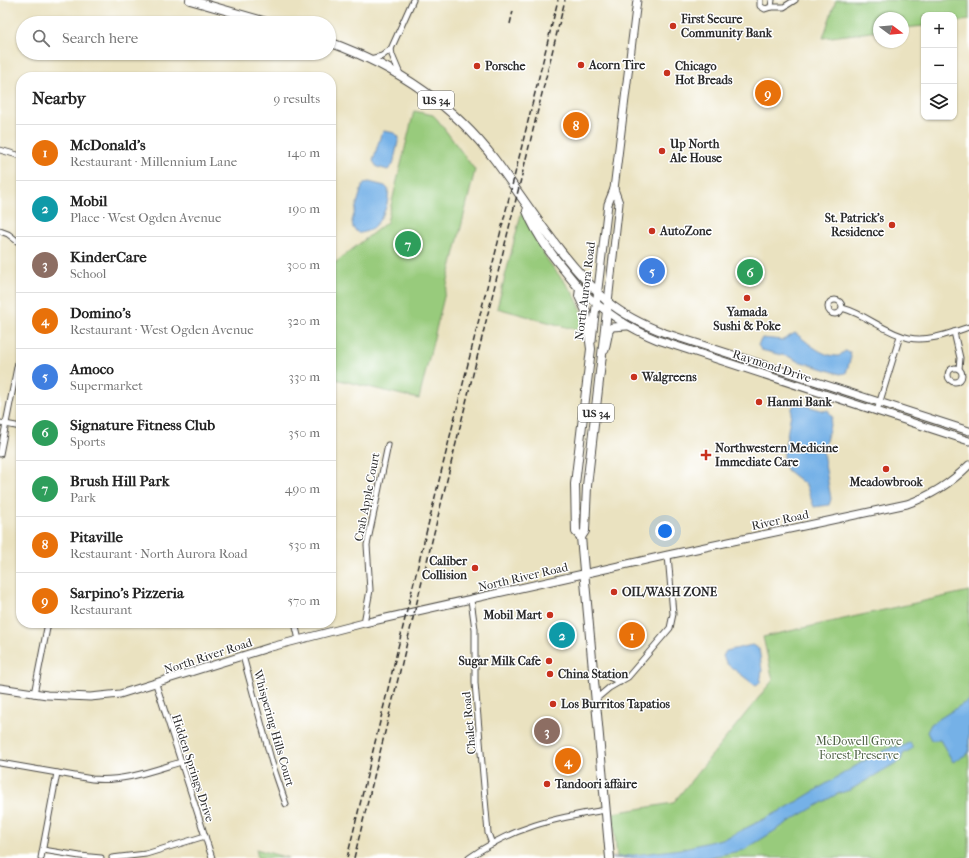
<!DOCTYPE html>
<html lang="en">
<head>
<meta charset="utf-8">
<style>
  :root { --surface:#fff; --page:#f6f6f6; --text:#222; --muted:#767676; --line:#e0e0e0; --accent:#d93025 }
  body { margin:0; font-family:"IM FELL French Canon",serif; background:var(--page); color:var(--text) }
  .controls { position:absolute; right:12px; top:12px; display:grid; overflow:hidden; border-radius:8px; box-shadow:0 1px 3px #0004 }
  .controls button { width:36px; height:36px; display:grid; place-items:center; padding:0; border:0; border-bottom:1px solid var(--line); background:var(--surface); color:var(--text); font:20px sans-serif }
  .compass { position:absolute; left:873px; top:12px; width:36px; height:36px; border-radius:50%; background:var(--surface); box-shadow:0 1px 3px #0004; rotate:106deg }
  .you { position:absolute; left:665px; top:531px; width:14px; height:14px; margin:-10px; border:3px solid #fff; border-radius:50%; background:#1a73e8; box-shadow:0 0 0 6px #1a73e833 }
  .badge { display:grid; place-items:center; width:26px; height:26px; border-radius:50%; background:var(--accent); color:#fff; font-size:13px; font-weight:700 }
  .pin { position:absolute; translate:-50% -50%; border:2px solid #fff; box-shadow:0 1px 4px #0006 }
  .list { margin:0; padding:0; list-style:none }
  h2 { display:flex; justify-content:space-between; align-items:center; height:52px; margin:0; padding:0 16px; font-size:17px }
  h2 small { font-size:13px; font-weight:400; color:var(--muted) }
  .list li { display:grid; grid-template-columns:26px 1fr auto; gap:12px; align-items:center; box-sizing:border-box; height:56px; padding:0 16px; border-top:1px solid var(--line) }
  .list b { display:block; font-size:15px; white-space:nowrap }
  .list p { margin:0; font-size:13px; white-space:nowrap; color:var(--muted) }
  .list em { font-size:13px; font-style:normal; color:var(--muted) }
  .icon { flex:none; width:22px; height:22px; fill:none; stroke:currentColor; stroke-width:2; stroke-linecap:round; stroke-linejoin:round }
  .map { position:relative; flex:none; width:969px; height:858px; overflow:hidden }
  .search { position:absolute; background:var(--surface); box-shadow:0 1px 3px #0004; left:16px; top:16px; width:320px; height:44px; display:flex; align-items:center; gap:10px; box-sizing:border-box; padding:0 14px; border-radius:22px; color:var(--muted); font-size:15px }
  .panel { position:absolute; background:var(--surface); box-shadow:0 1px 3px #0004; left:16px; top:72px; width:320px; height:556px; border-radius:16px }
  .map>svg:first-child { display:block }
  .green { fill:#98cb7c; stroke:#627b54 }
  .water { fill:#74b1e7; stroke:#506e89 }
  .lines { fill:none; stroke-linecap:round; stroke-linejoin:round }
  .street-casing { stroke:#484641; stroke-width:7 }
  .secondary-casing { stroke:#484641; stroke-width:9 }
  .primary-casing { stroke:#484641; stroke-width:10 }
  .street { stroke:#fff; stroke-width:5 }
  .secondary { stroke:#fff; stroke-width:7 }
  .primary { stroke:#fff; stroke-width:8 }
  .rail { stroke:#2b2b2b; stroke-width:1.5; stroke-dasharray:6 3; stroke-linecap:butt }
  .poi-dot { fill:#c8321e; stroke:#fff; stroke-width:1.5 }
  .labels { text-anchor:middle; stroke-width:3; stroke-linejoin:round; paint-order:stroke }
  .shield { fill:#fff; stroke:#6b6b6b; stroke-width:1 }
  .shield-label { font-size:11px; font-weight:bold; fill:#2b2b2b }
  .poi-label { font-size:12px; font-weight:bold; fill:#2b2b2b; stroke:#fff; text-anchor:start }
  .street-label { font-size:12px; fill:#2b2b2b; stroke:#fff }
  .park-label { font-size:12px; fill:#516347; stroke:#fff }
</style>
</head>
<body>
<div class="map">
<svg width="969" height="858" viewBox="0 0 969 858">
  <rect width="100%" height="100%" fill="#fff"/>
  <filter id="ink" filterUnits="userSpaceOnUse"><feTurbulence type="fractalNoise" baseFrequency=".025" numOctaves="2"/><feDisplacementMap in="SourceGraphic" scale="8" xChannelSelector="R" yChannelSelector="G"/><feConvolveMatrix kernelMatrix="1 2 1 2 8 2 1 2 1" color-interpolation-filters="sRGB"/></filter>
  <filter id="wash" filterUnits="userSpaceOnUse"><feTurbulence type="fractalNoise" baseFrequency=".012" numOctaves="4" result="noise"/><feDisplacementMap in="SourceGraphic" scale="16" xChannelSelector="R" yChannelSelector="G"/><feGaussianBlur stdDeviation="0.9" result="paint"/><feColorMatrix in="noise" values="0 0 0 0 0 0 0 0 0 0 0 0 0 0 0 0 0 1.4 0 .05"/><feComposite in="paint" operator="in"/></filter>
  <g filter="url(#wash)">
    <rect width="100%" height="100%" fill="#eae2c0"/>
    <g class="green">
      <path d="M836 0H969V20L954 22V15H924V26L903 28V18H879V31L823 38Z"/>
      <path d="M414 111 433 115 437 119 475 170 419 399 331 378V266L387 222Z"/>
      <path d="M522 210C530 228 538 246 549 262 569 290 582 295 584 332L497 308Z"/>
      <path d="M969 591V858H617L613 813 673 803 773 680 763 637Z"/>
      <path d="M256 849 288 858H258Z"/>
    </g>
    <g class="water">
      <path d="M384 131 395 133 399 137 393 165 388 170 377 167 373 161 381 134Z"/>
      <path d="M369 182 385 186 388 189C391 205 377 234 358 233L353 228 352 221 362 187 365 183Z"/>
      <path d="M795 333C808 342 821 357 839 356L845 351 850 352 851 357 846 373 840 374 795 360 790 357 761 350 758 345 762 338 783 340Z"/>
      <path d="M796 403 825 411 828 410 832 417 823 453 831 499 829 505 814 507 806 485 787 470 784 463V452L792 408Z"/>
      <path d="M752 645 759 648 762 671 760 683 756 686 727 664 723 656 726 651Z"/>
      <path d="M969 700V753L953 762 940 740H931L927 732 931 724Z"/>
      <path d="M910 742 913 748 903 754 901 760 850 790 837 794 792 820 744 850 706 858H612L680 849 726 838 786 808 869 758 895 746 899 748Z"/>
    </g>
  </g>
  <g filter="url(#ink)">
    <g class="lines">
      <g class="street-casing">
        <g id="street">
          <path d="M760 0V6L765 9 771 7H784L795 0"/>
          <path d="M771 7 772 0"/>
          <path d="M391 49 392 55 400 74"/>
          <path d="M370 59 382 56 391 49 413 0"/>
          <path d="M0 150 21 156"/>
          <path d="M0 231 8 234 21 244"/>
          <circle cx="835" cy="307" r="7"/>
          <path d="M842 308C866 314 885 333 909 338 928 342 951 333 969 327"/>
          <path d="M954 332 960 358 959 369"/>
          <circle cx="955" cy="375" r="7"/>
          <path d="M877 411 900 336"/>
          <path d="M0 423 21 427"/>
          <path d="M0 454 21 347"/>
          <path d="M471 600 475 629V683L488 833 492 844"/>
          <path d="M295 623 299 640"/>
          <path d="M364 623 370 590 367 545 388 445"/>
          <path d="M243 656 272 763 286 804"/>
          <path d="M593 670 620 682"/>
          <path d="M156 684 212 858"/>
          <path d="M34 694 48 623"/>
          <path d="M596 699 609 688 628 677 670 628 673 614 668 555"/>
          <path d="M0 763 92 779C123 782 151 771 181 762"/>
          <path d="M43 850 80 856 101 858"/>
          <path d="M41 858 57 773"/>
          <path d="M112 858 146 854 205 836"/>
          <path d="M469 858C513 827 554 818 606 810"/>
        </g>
      </g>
      <g class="secondary-casing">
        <g id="secondary">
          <path d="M614 189 619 203 608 302C625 316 644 325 665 333L969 431"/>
          <path d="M580 289C603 311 628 328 658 340L969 441"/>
          <path d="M592 340 608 204 614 189 637 0"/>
          <path d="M605 350 609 331 612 327 627 326"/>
          <path d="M0 688 47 695 90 697 120 694 271 647 364 623 668 555 907 504C931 496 951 483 969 465"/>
        </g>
      </g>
      <g class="primary-casing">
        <g id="primary">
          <path d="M190 0 270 23"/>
          <path d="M329 42C395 66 452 103 495 160 531 209 562 261 608 302L587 486 585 531 581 537 610 858"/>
          <path d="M527 211C539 241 559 264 580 289L579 296 586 311 591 349 575 484 576 532 581 537"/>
        </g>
      </g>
      <use href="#street" class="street"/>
      <use href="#secondary" class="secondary"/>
      <use href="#primary" class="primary"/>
      <g class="rail">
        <path d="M510 24 513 11"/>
        <path d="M347 858 409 602 558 0"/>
        <path d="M354 858 565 0"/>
      </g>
    </g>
  </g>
  <g class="poi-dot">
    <circle cx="673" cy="26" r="4"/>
    <circle cx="581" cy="65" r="4"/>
    <circle cx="477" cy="66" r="4"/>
    <circle cx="667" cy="73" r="4"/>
    <circle cx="662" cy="151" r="4"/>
    <circle cx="892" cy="225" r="4"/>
    <circle cx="652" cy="231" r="4"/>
    <circle cx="747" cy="298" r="4"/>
    <circle cx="634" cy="377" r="4"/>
    <circle cx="759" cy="402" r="4"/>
    <path d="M704 449h4v4h4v4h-4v4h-4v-4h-4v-4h4z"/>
    <circle cx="886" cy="469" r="4"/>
    <circle cx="475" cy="568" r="4"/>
    <circle cx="614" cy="592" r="4"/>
    <circle cx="550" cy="615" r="4"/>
    <circle cx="549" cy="661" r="4"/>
    <circle cx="550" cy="674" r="4"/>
    <circle cx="553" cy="704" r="4"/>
    <circle cx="547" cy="784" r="4"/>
  </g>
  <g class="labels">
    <g class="shield">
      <rect x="418" y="91" width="36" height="18" rx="3"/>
      <rect x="578" y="404" width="36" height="18" rx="3"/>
    </g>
    <g class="shield-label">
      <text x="436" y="104">US 34</text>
      <text x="596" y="417">US 34</text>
    </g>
    <g class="poi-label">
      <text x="681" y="23">First Secure<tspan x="681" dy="14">Community Bank</tspan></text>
      <text x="589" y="69">Acorn Tire</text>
      <text x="485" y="70">Porsche</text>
      <text x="675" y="70">Chicago<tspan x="675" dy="14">Hot Breads</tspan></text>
      <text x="670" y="148">Up North<tspan x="670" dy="14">Ale House</tspan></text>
      <text x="884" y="222" text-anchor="end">St. Patrick's<tspan x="884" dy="14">Residence</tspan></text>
      <text x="660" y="235">AutoZone</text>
      <text x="747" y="316" text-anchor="middle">Yamada<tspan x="747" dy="14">Sushi &amp; Poke</tspan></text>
      <text x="642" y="381">Walgreens</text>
      <text x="767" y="406">Hanmi Bank</text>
      <text x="715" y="452">Northwestern Medicine<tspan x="715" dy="14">Immediate Care</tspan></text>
      <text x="886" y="486" text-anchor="middle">Meadowbrook</text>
      <text x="467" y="565" text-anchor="end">Caliber<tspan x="467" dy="14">Collision</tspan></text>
      <text x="622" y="596">OIL/WASH ZONE</text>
      <text x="542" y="619" text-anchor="end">Mobil Mart</text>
      <text x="541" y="665" text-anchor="end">Sugar Milk Cafe</text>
      <text x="558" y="678">China Station</text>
      <text x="561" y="708">Los Burritos Tapatios</text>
      <text x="555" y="788">Tandoori affaire</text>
    </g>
    <g class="street-label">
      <text transform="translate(585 291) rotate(-83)" y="4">North Aurora Road</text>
      <text transform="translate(772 366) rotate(18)" y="4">Raymond Drive</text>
      <text transform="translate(367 497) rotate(-79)" y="4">Crab Apple Court</text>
      <text transform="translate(780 520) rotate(-12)" y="4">River Road</text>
      <text transform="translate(523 577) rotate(-13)" y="4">North River Road</text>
      <text transform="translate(208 656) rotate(-18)" y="4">North River Road</text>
      <text transform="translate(469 723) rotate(-95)" y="4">Chalet Road</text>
      <text transform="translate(274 728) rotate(74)" y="4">Whispering Hills Court</text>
      <text transform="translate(193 768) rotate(72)" y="4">Hidden Springs Drive</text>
    </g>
    <g class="park-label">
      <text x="859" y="745">McDowell Grove<tspan x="859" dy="14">Forest Preserve</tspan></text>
    </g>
  </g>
</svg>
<div class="controls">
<button>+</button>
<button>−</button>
<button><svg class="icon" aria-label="layers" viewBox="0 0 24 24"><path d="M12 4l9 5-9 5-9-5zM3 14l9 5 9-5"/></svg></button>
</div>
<svg class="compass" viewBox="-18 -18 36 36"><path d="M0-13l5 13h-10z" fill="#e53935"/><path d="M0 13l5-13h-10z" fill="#767676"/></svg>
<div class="you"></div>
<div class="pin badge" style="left:632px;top:635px;background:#e8710a">1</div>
<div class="pin badge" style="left:562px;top:635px;background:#0f9aa8">2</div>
<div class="pin badge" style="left:547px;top:731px;background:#8d6e63">3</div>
<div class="pin badge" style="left:568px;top:761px;background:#e8710a">4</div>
<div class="pin badge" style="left:652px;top:271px;background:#3f7fe0">5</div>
<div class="pin badge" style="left:750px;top:272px;background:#2e9e5b">6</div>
<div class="pin badge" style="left:408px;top:244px;background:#2e9e5b">7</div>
<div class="pin badge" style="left:576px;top:125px;background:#e8710a">8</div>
<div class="pin badge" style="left:768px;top:93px;background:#e8710a">9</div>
<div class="search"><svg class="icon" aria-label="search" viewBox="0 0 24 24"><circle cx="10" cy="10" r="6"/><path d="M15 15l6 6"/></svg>Search here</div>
<section class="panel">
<h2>Nearby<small>9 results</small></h2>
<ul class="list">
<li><span class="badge" style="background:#e8710a">1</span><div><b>McDonald's</b><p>Restaurant · Millennium Lane</p></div><em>140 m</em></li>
<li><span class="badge" style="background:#0f9aa8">2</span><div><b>Mobil</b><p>Place · West Ogden Avenue</p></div><em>190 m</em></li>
<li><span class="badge" style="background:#8d6e63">3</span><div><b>KinderCare</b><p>School</p></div><em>300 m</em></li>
<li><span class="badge" style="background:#e8710a">4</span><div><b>Domino's</b><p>Restaurant · West Ogden Avenue</p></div><em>320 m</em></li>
<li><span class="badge" style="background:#3f7fe0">5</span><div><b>Amoco</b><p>Supermarket</p></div><em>330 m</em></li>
<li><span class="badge" style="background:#2e9e5b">6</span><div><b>Signature Fitness Club</b><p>Sports</p></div><em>350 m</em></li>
<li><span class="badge" style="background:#2e9e5b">7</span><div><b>Brush Hill Park</b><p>Park</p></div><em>490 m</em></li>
<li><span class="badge" style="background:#e8710a">8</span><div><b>Pitaville</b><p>Restaurant · North Aurora Road</p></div><em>530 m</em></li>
<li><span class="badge" style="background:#e8710a">9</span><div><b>Sarpino's Pizzeria</b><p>Restaurant</p></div><em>570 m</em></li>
</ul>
</section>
</div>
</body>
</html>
